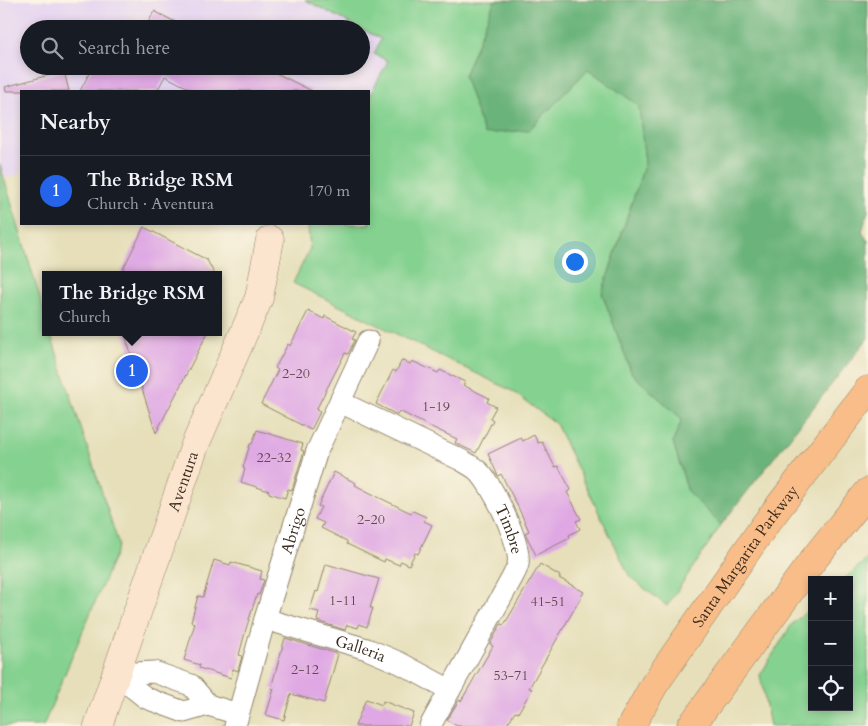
<!DOCTYPE html>
<html lang="en">
<head>
<meta charset="utf-8">
<style>
  :root { --surface:#171b24; --page:#20242c; --text:#f1f3f6; --muted:#9ea1a6; --line:#363941; --accent:#2563eb }
  body { margin:0; font-family:Cardo,serif; background:var(--page); color:var(--text) }
  .controls { position:absolute; right:15px; bottom:15px; display:grid; overflow:hidden; border-radius:0px; box-shadow:0 2px 8px #0003 }
  .controls button { width:45px; height:45px; display:grid; place-items:center; padding:0; border:0; border-bottom:1px solid var(--line); background:var(--surface); color:var(--text); font:25px sans-serif }
  .you { position:absolute; left:574px; top:261px; width:18px; height:18px; margin:-12px; border:4px solid #fff; border-radius:50%; background:#1a73e8; box-shadow:0 0 0 8px #1a73e833 }
  .badge { display:grid; place-items:center; width:32px; height:32px; border-radius:50%; background:var(--accent); color:#fff; font-size:16px; font-weight:700 }
  .pin { position:absolute; translate:-50% -50%; border:2px solid #fff; box-shadow:0 1px 5px #0006 }
  .popup { position:absolute; left:42px; top:271px; width:180px; height:65px; box-sizing:border-box; display:grid; place-content:center; border-radius:0px; background:var(--surface); filter:drop-shadow(0 1px 4px #0005); font-size:16px; white-space:nowrap; color:var(--muted) }
  .popup b { font-size:19px; color:var(--text) }
  .popup::after { content:''; position:absolute; left:50%; top:100%; margin-left:-10px; border:10px solid transparent; border-top-color:var(--surface) }
  .list { margin:0; padding:0; list-style:none }
  h2 { display:flex; justify-content:space-between; align-items:center; height:65px; margin:0; padding:0 20px; font-size:21px }
  h2 small { font-size:16px; font-weight:400; color:var(--muted) }
  .list li { display:grid; grid-template-columns:32px 1fr auto; gap:15px; align-items:center; box-sizing:border-box; height:70px; padding:0 20px; border-top:1px solid var(--line) }
  .list b { display:block; font-size:19px; white-space:nowrap }
  .list p { margin:0; font-size:16px; white-space:nowrap; color:var(--muted) }
  .list em { font-size:16px; font-style:normal; color:var(--muted) }
  .icon { flex:none; width:28px; height:28px; fill:none; stroke:currentColor; stroke-width:2; stroke-linecap:round; stroke-linejoin:round }
  .map { position:relative; flex:none; width:868px; height:726px; overflow:hidden }
  .search { position:absolute; background:var(--surface); box-shadow:0 2px 8px #0003; left:20px; top:20px; width:350px; height:55px; display:flex; align-items:center; gap:12px; box-sizing:border-box; padding:0 18px; border-radius:28px; color:var(--muted); font-size:19px }
  .panel { position:absolute; background:var(--surface); box-shadow:0 2px 8px #0003; left:20px; top:90px; width:350px; height:135px; border-radius:0px }
  .map>svg:first-child { display:block }
  .built { fill:#e4d3f2 }
  .green { fill:#84d190; stroke:#607e57 }
  .forest { fill:#6bb37a; stroke:#536e4c }
  .building { fill:#dfa8e4 }
  .lines { fill:none; stroke-linecap:round; stroke-linejoin:round }
  .street-casing { stroke:#90846c; stroke-width:23 }
  .secondary-casing { stroke:#90846c; stroke-width:29 }
  .primary-casing { stroke:#90846c; stroke-width:29 }
  .street { stroke:#fff; stroke-width:21 }
  .secondary { stroke:#fce5cf; stroke-width:28 }
  .primary { stroke:#f8bd88; stroke-width:28 }
  .labels { text-anchor:middle; stroke-width:5; stroke-linejoin:round; paint-order:stroke }
  .number-label { font-size:14px; fill:#644a50 }
  .street-label { font-size:16px; fill:#3b2a1e; stroke:#fcf5e5 }
</style>
</head>
<body>
<div class="map">
<svg width="868" height="726" viewBox="0 0 868 726">
  <rect width="100%" height="100%" fill="#fcf5e5"/>
  <filter id="ink" filterUnits="userSpaceOnUse"><feTurbulence type="fractalNoise" baseFrequency=".02" numOctaves="2"/><feDisplacementMap in="SourceGraphic" scale="10" xChannelSelector="R" yChannelSelector="G"/><feConvolveMatrix kernelMatrix="1 2 1 2 8 2 1 2 1" color-interpolation-filters="sRGB"/></filter>
  <filter id="wash" filterUnits="userSpaceOnUse"><feTurbulence type="fractalNoise" baseFrequency=".0096" numOctaves="4" result="noise"/><feDisplacementMap in="SourceGraphic" scale="20" xChannelSelector="R" yChannelSelector="G"/><feGaussianBlur stdDeviation="1.12" result="paint"/><feColorMatrix in="noise" values="0 0 0 0 0 0 0 0 0 0 0 0 0 0 0 0 0 1.4 0 .05"/><feComposite in="paint" operator="in"/></filter>
  <g filter="url(#wash)">
    <rect width="100%" height="100%" fill="#e6dfba"/>
    <path class="built" d="M0 0H305L361 29H29V66H361V29L381 39 374 54 388 60 370 98 369 91H21V173L5 179 0 165Z"/>
    <g class="green">
      <path d="M305 0H495L464 76 529 130 588 69 639 105 645 163 602 293 632 374 682 419 673 442 688 492 721 525 667 606 630 577 556 424 512 391 293 283 310 248 308 228 310 224H369V97L388 61 374 54 381 39Z"/>
      <path d="M0 165 46 318V332H50L119 545 43 726H0Z"/>
      <path d="M868 558V726H770L760 675 792 624 812 607V707H849V580H843Z"/>
    </g>
    <path class="forest" d="M495 0H868V211L862 232 868 241V338L721 525 688 492 673 442 682 419 632 374 602 293 645 163 639 106 588 69 529 130 484 134 464 76Z"/>
    <g id="blocks">
      <g class="building">
        <path d="M154 11 189 29H145Z"/>
        <path d="M93 66H262L312 91H194L165 76 157 91H80Z"/>
        <path d="M64 71 69 91H6L5 87Z"/>
        <path d="M144 227 207 260 215 275H120Z"/>
        <path d="M308 311 324 319 325 316 356 332 352 339 355 340 348 354 345 353 316 410 320 412 311 430 261 404 278 370 275 368 288 344 290 346Z"/>
        <path d="M124 332H208L156 433Z"/>
        <path d="M402 360 410 364 412 361 438 373 440 370 465 382 463 385 489 398 487 402 496 407 490 418 493 420 476 453 455 443 457 439 423 423 399 411 397 415 376 404 393 370 396 372Z"/>
        <path d="M257 430 303 444 301 450 304 451 292 490 288 489 285 498 269 493V491L241 482 245 469 243 468 250 444H252Z"/>
        <path d="M534 435 538 443 542 442 555 467 558 466 571 490 567 492 581 519 576 521 580 529 569 535 570 538 536 555 525 533 529 531 518 507 501 474 498 476 488 454 521 438 523 441Z"/>
        <path d="M334 472 356 483 355 485 378 497 411 513 413 511 426 517 424 521 432 525 418 554 415 553 409 565 401 561 399 565 385 559 384 562 347 544V541L321 528 324 523 315 519 321 507 318 506Z"/>
        <path d="M214 560 230 565 231 562 262 571 260 579 264 580 259 595 257 594 246 629 239 655 242 656 238 671 233 669 231 678 199 668 200 665 184 660 195 623 191 622 198 596 203 597Z"/>
        <path d="M326 564 379 579 370 608H373L367 627 359 624 358 628 347 625 345 630 317 621 319 612 310 610 316 591 318 592Z"/>
        <path d="M540 564 560 576 559 578 584 592 529 688 532 689 518 713 515 712 506 726H457L447 720 459 700 461 701 493 646 490 644 501 624 504 625Z"/>
        <path d="M285 638 338 654 324 703 291 694 284 720 266 715 274 689 271 688Z"/>
        <path d="M366 699 382 705 383 701 414 713 409 726H355Z"/>
      </g>
    </g>
  </g>
  <g filter="url(#ink)">
    <use href="#blocks" fill-opacity="0" stroke="#90846c" stroke-width="1"/>
    <g class="lines">
      <g class="street-casing">
        <g id="street">
          <path id="s1" d="M340 402 461 460C466 463 472 466 477 470 492 483 522 545 518 564 517 569 514 574 512 578L430 726"/>
          <path id="s2" d="M265 619 367 649 400 663 450 690"/>
          <path d="M116 674 154 672 191 685 208 705 238 714"/>
          <path d="M116 674 146 698 184 712 208 705"/>
          <path id="s3" d="M235 726 265 619 317 451 368 341"/>
        </g>
      </g>
      <g class="secondary-casing">
        <g id="secondary">
          <path id="s4" d="M98 726 195 445 259 298 270 240"/>
        </g>
      </g>
      <g class="primary-casing">
        <g id="primary">
          <path id="s5" d="M631 726 654 685 764 526 868 390"/>
          <path d="M691 726 813 560 868 492"/>
        </g>
      </g>
      <use href="#street" class="street"/>
      <use href="#secondary" class="secondary"/>
      <use href="#primary" class="primary"/>
    </g>
  </g>
  <g class="labels">
    <g class="number-label">
      <text x="296" y="378">2-20</text>
      <text x="436" y="411">1-19</text>
      <text x="274" y="462">22-32</text>
      <text x="371" y="524">2-20</text>
      <text x="343" y="605">1-11</text>
      <text x="548" y="606">41-51</text>
      <text x="305" y="674">2-12</text>
      <text x="511" y="680">53-71</text>
    </g>
    <g class="street-label">
      <text dy="6" stroke="none"><textPath href="#s4" startOffset="259">Aventura</textPath></text>
      <text dy="6" stroke="none"><textPath href="#s3" startOffset="204">Abrigo</textPath></text>
      <text dy="6" stroke="none"><textPath href="#s1" startOffset="221">Timbre</textPath></text>
      <text dy="6" stroke="none"><textPath href="#s5" startOffset="205">Santa Margarita Parkway</textPath></text>
      <text dy="6" stroke="none"><textPath href="#s2" startOffset="100">Galleria</textPath></text>
    </g>
  </g>
</svg>
<div class="controls">
<button>+</button>
<button>−</button>
<button><svg class="icon" aria-label="locate" viewBox="0 0 24 24"><circle cx="12" cy="12" r="6"/><path d="M12 2v4M12 18v4M2 12h4M18 12h4"/></svg></button>
</div>
<div class="you"></div>
<div class="pin badge" style="left:132px;top:371px">1</div>
<div class="popup"><b>The Bridge RSM</b>Church</div>
<div class="search"><svg class="icon" aria-label="search" viewBox="0 0 24 24"><circle cx="10" cy="10" r="6"/><path d="M15 15l6 6"/></svg>Search here</div>
<section class="panel">
<h2>Nearby<small></small></h2>
<ul class="list">
<li><span class="badge">1</span><div><b>The Bridge RSM</b><p>Church · Aventura</p></div><em>170 m</em></li>
</ul>
</section>
</div>
</body>
</html>
